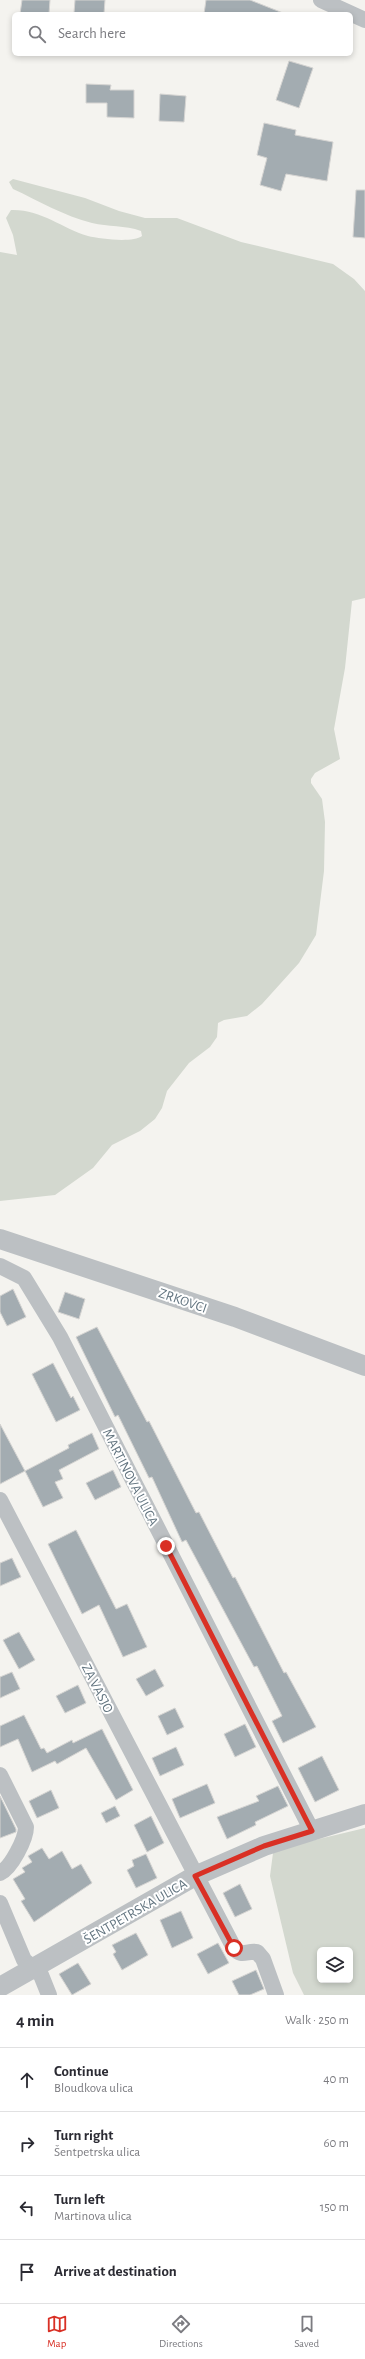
<!DOCTYPE html>
<html lang="en">
<head>
<meta charset="utf-8">
<style>
  :root { --surface:#fff; --page:#f2f2f3; --text:#2b2b33; --muted:#7c7c81; --line:#e1e1e2; --accent:#d93025 }
  body { margin:0; font-family:"Alegreya Sans",sans-serif; background:var(--page); color:var(--text) }
  .controls { position:absolute; right:12px; bottom:12px; display:grid; overflow:hidden; border-radius:6px; box-shadow:0 2px 6px #0003 }
  .controls button { width:36px; height:36px; display:grid; place-items:center; padding:0; border:0; border-bottom:1px solid var(--line); background:var(--surface); color:var(--text); font:20px sans-serif }
  .stop { position:absolute; width:12px; height:12px; margin:-9px; border:3px solid #d93025; border-radius:50%; background:#fff }
  .stop.end { background:#d93025; border-color:#fff; box-shadow:0 1px 4px #0008 }
  .list { margin:0; padding:0; list-style:none }
  h2 { display:flex; justify-content:space-between; align-items:center; height:52px; margin:0; padding:0 16px; font-size:17px }
  h2 small { font-size:13px; font-weight:400; color:var(--muted) }
  .list li { display:grid; grid-template-columns:26px 1fr auto; gap:12px; align-items:center; box-sizing:border-box; height:64px; padding:0 16px; border-top:1px solid var(--line) }
  .list b { display:block; font-size:15px; white-space:nowrap }
  .list p { margin:0; font-size:13px; white-space:nowrap; color:var(--muted) }
  .list em { font-size:13px; font-style:normal; color:var(--muted) }
  .icon { flex:none; width:22px; height:22px; fill:none; stroke:currentColor; stroke-width:2; stroke-linecap:round; stroke-linejoin:round }
  .map { position:relative; flex:none; width:365px; height:1995px; overflow:hidden }
  .search { position:absolute; background:var(--surface); box-shadow:0 2px 6px #0003; left:12px; right:12px; top:12px; height:44px; display:flex; align-items:center; gap:10px; box-sizing:border-box; padding:0 14px; border-radius:6px; color:var(--muted); font-size:15px }
  .sheet { height:308px; background:var(--surface) }
  nav { display:flex; justify-content:space-around; align-items:center; box-sizing:border-box; height:56px; border-top:1px solid var(--line); background:var(--surface); font-size:11px; color:var(--muted) }
  nav a { display:grid; justify-items:center; gap:2px }
  nav .on { color:var(--accent) }
  .map>svg:first-child { display:block }
  .green { fill:#d3d8cf; fill-rule:evenodd }
  .building { fill:#a3acb1; stroke:#d5d4d2 }
  .lines { fill:none; stroke-linecap:round; stroke-linejoin:round }
  .minor { stroke:#bcc0c3; stroke-width:16 }
  .tertiary { stroke:#bcc0c3; stroke-width:20 }
  .route { stroke:#d93025; stroke-width:5 }
  .labels { text-anchor:middle; stroke-width:4; stroke-linejoin:round; paint-order:stroke }
  .street-label { font-size:14px; fill:#637580; stroke:#fff }
</style>
</head>
<body>
<div class="map">
<svg width="365" height="1995" viewBox="0 0 365 1995">
  <rect width="100%" height="100%" fill="#f4f3ef"/>
  <g class="green">
    <path d="M13 179 85 198 119 211 145 218H177L241 242 333 264 354 279 365 291V598L352 601 345 668 334 729 340 759 315 773 311 779V783L322 799 325 822 324 871 316 935 299 963 262 1004 247 1016 224 1020 218 1023 217 1037 210 1047 189 1063 167 1091 162 1108 155 1119 140 1131 112 1145 93 1168 55 1195 0 1201V252L17 255 13 235 6 218 11 210C41 209 61 228 88 236 100 239 133 243 142 236L141 231C125 225 108 227 92 223 64 216 39 201 13 189L9 182Z"/>
    <path d="M365 1828V1995H304L293 1973 270 1876 273 1853 298 1844ZM320 1950H350V1980H320Z"/>
  </g>
  <g class="building">
    <path d="M22 0H50L49 14H20Z"/>
    <path d="M75 0H105L104 14 74 13Z"/>
    <path d="M206 0H250L283 13 204 14Z"/>
    <path d="M289 61 313 68 299 108 276 100Z"/>
    <path d="M86 84 111 85 110 90H134V118L107 117V103H86Z"/>
    <path d="M160 94 186 96 184 122 159 121Z"/>
    <path d="M264 123 296 130 295 135 333 142 327 181 286 174 281 191 260 185 267 158 257 155Z"/>
    <path d="M356 190H365V238L353 237Z"/>
    <path d="M13 1289 26 1317 7 1326 0 1312V1296Z"/>
    <path d="M65 1292 85 1299 79 1319 58 1312Z"/>
    <path d="M97 1327 147 1422 149 1421 196 1513 199 1512 233 1578 235 1577 284 1673 286 1672 316 1727 283 1743 272 1721 282 1716 257 1666 254 1667 186 1540 182 1542 152 1477 149 1478 118 1415 115 1417 76 1337Z"/>
    <path d="M53 1363 71 1398 73 1396 80 1410 56 1422 32 1374Z"/>
    <path d="M0 1424 25 1471 0 1484Z"/>
    <path d="M92 1433 99 1449 59 1470 63 1479 55 1482 63 1498 43 1507 25 1471 69 1448 68 1445Z"/>
    <path d="M113 1470 121 1487 95 1500 86 1483Z"/>
    <path d="M76 1530 116 1609 127 1604 147 1647 123 1657 99 1605 82 1614 48 1544Z"/>
    <path d="M12 1558 21 1577 0 1586V1563Z"/>
    <path d="M19 1632 35 1660 19 1669 3 1640Z"/>
    <path d="M155 1669 164 1686 146 1696 136 1679Z"/>
    <path d="M12 1672 20 1689 0 1698V1677Z"/>
    <path d="M78 1685 86 1703 65 1713 56 1696Z"/>
    <path d="M175 1708 184 1727 167 1735 158 1716Z"/>
    <path d="M24 1715 41 1749 44 1748 47 1753 72 1740 73 1743 102 1729 133 1790 116 1800 86 1748 57 1764 55 1761 32 1772 18 1739 0 1747V1726Z"/>
    <path d="M245 1724 256 1747 235 1757 224 1734Z"/>
    <path d="M176 1747 184 1765 160 1776 152 1758Z"/>
    <path d="M322 1756 339 1790 315 1802 298 1768Z"/>
    <path d="M207 1784 215 1803 180 1818 172 1799Z"/>
    <path d="M278 1786 288 1806 255 1822 256 1825 227 1839 217 1817 259 1801 256 1796Z"/>
    <path d="M51 1790 59 1808 37 1818 29 1801Z"/>
    <path d="M0 1796 16 1829V1832L0 1838Z"/>
    <path d="M115 1806 120 1816 106 1823 101 1813Z"/>
    <path d="M151 1816 164 1843 147 1852 134 1825Z"/>
    <path d="M42 1848 49 1859 62 1851 72 1869 81 1864 92 1883 34 1922 21 1901 25 1899 13 1879 25 1872 22 1868 32 1862 28 1856Z"/>
    <path d="M146 1854 157 1878 136 1888 127 1870 134 1866 132 1860Z"/>
    <path d="M240 1884 252 1909 235 1917 223 1893Z"/>
    <path d="M181 1911 193 1938 172 1948 160 1920Z"/>
    <path d="M136 1933 148 1955 122 1970 113 1954 116 1952 112 1945Z"/>
    <path d="M218 1943 229 1963 208 1974 197 1954Z"/>
    <path d="M78 1963 91 1984 72 1995 59 1974Z"/>
    <path d="M256 1970 264 1989 250 1995H239L232 1981Z"/>
  </g>
  <g class="lines">
    <g class="minor">
      <path d="M321 0 365 20"/>
      <path d="M0 1266 24 1278 60 1337 312 1831"/>
      <path d="M0 1500 234 1948C242 1958 247 1950 257 1952L263 1959 276 1995"/>
      <path d="M0 1775 26 1827C26 1839 11 1868 0 1873"/>
      <path d="M0 1903 24 1960 41 1975 49 1995"/>
    </g>
    <g class="tertiary">
      <path d="M0 1239 235 1317 365 1366"/>
      <path d="M0 1987 195 1876 264 1846 365 1814"/>
    </g>
  </g>
  <g class="lines">
    <path class="route" d="M166 1546 312 1831 264 1846 195 1876 234 1948"/>
  </g>
  <g class="labels">
    <g class="street-label">
      <text transform="translate(183 1300) rotate(19)" y="5">ZRKOVCI</text>
      <text transform="translate(131 1477) rotate(63)" y="5">MARTINOVA ULICA</text>
      <text transform="translate(98 1688) rotate(63)" y="5">ZA VASJO</text>
      <text transform="translate(135 1911) rotate(-30)" y="5">ŠENTPETRSKA ULICA</text>
    </g>
  </g>
</svg>
<div class="controls">
<button><svg class="icon" aria-label="layers" viewBox="0 0 24 24"><path d="M12 4l9 5-9 5-9-5zM3 14l9 5 9-5"/></svg></button>
</div>
<div class="stop" style="left:234px;top:1948px"></div>
<div class="stop end" style="left:166px;top:1546px"></div>
<div class="search"><svg class="icon" aria-label="search" viewBox="0 0 24 24"><circle cx="10" cy="10" r="6"/><path d="M15 15l6 6"/></svg>Search here</div>
</div>
<section class="sheet">
<h2>4 min<small>Walk · 250 m</small></h2>
<ul class="list">
<li><svg class="icon" aria-label="ahead" viewBox="0 0 24 24"><path d="M12 20V5M6 11l6-6 6 6"/></svg><div><b>Continue</b><p>Bloudkova ulica</p></div><em>40 m</em></li>
<li><svg class="icon" aria-label="right" viewBox="0 0 24 24"><path d="M7 20v-9h11M14 6l5 5-5 5"/></svg><div><b>Turn right</b><p>Šentpetrska ulica</p></div><em>60 m</em></li>
<li><svg class="icon" aria-label="left" viewBox="0 0 24 24"><path d="M17 20v-9H6M10 6l-5 5 5 5"/></svg><div><b>Turn left</b><p>Martinova ulica</p></div><em>150 m</em></li>
<li><svg class="icon" aria-label="arrive" viewBox="0 0 24 24"><path d="M6 21V4h12l-3 4 3 4H6"/></svg><div><b>Arrive at destination</b></div></li>
</ul>
</section>
<nav>
<a class="on"><svg class="icon" aria-label="map" viewBox="0 0 24 24"><path d="M3 6l6-2 6 2 6-2v14l-6 2-6-2-6 2zM9 4v14M15 6v14"/></svg>Map</a>
<a><svg class="icon" aria-label="directions" viewBox="0 0 24 24"><path d="M12 3l9 9-9 9-9-9zM9 14v-3h6M13 9l2 2-2 2"/></svg>Directions</a>
<a><svg class="icon" aria-label="saved" viewBox="0 0 24 24"><path d="M7 4h10v16l-5-4-5 4z"/></svg>Saved</a>
</nav>
</body>
</html>
